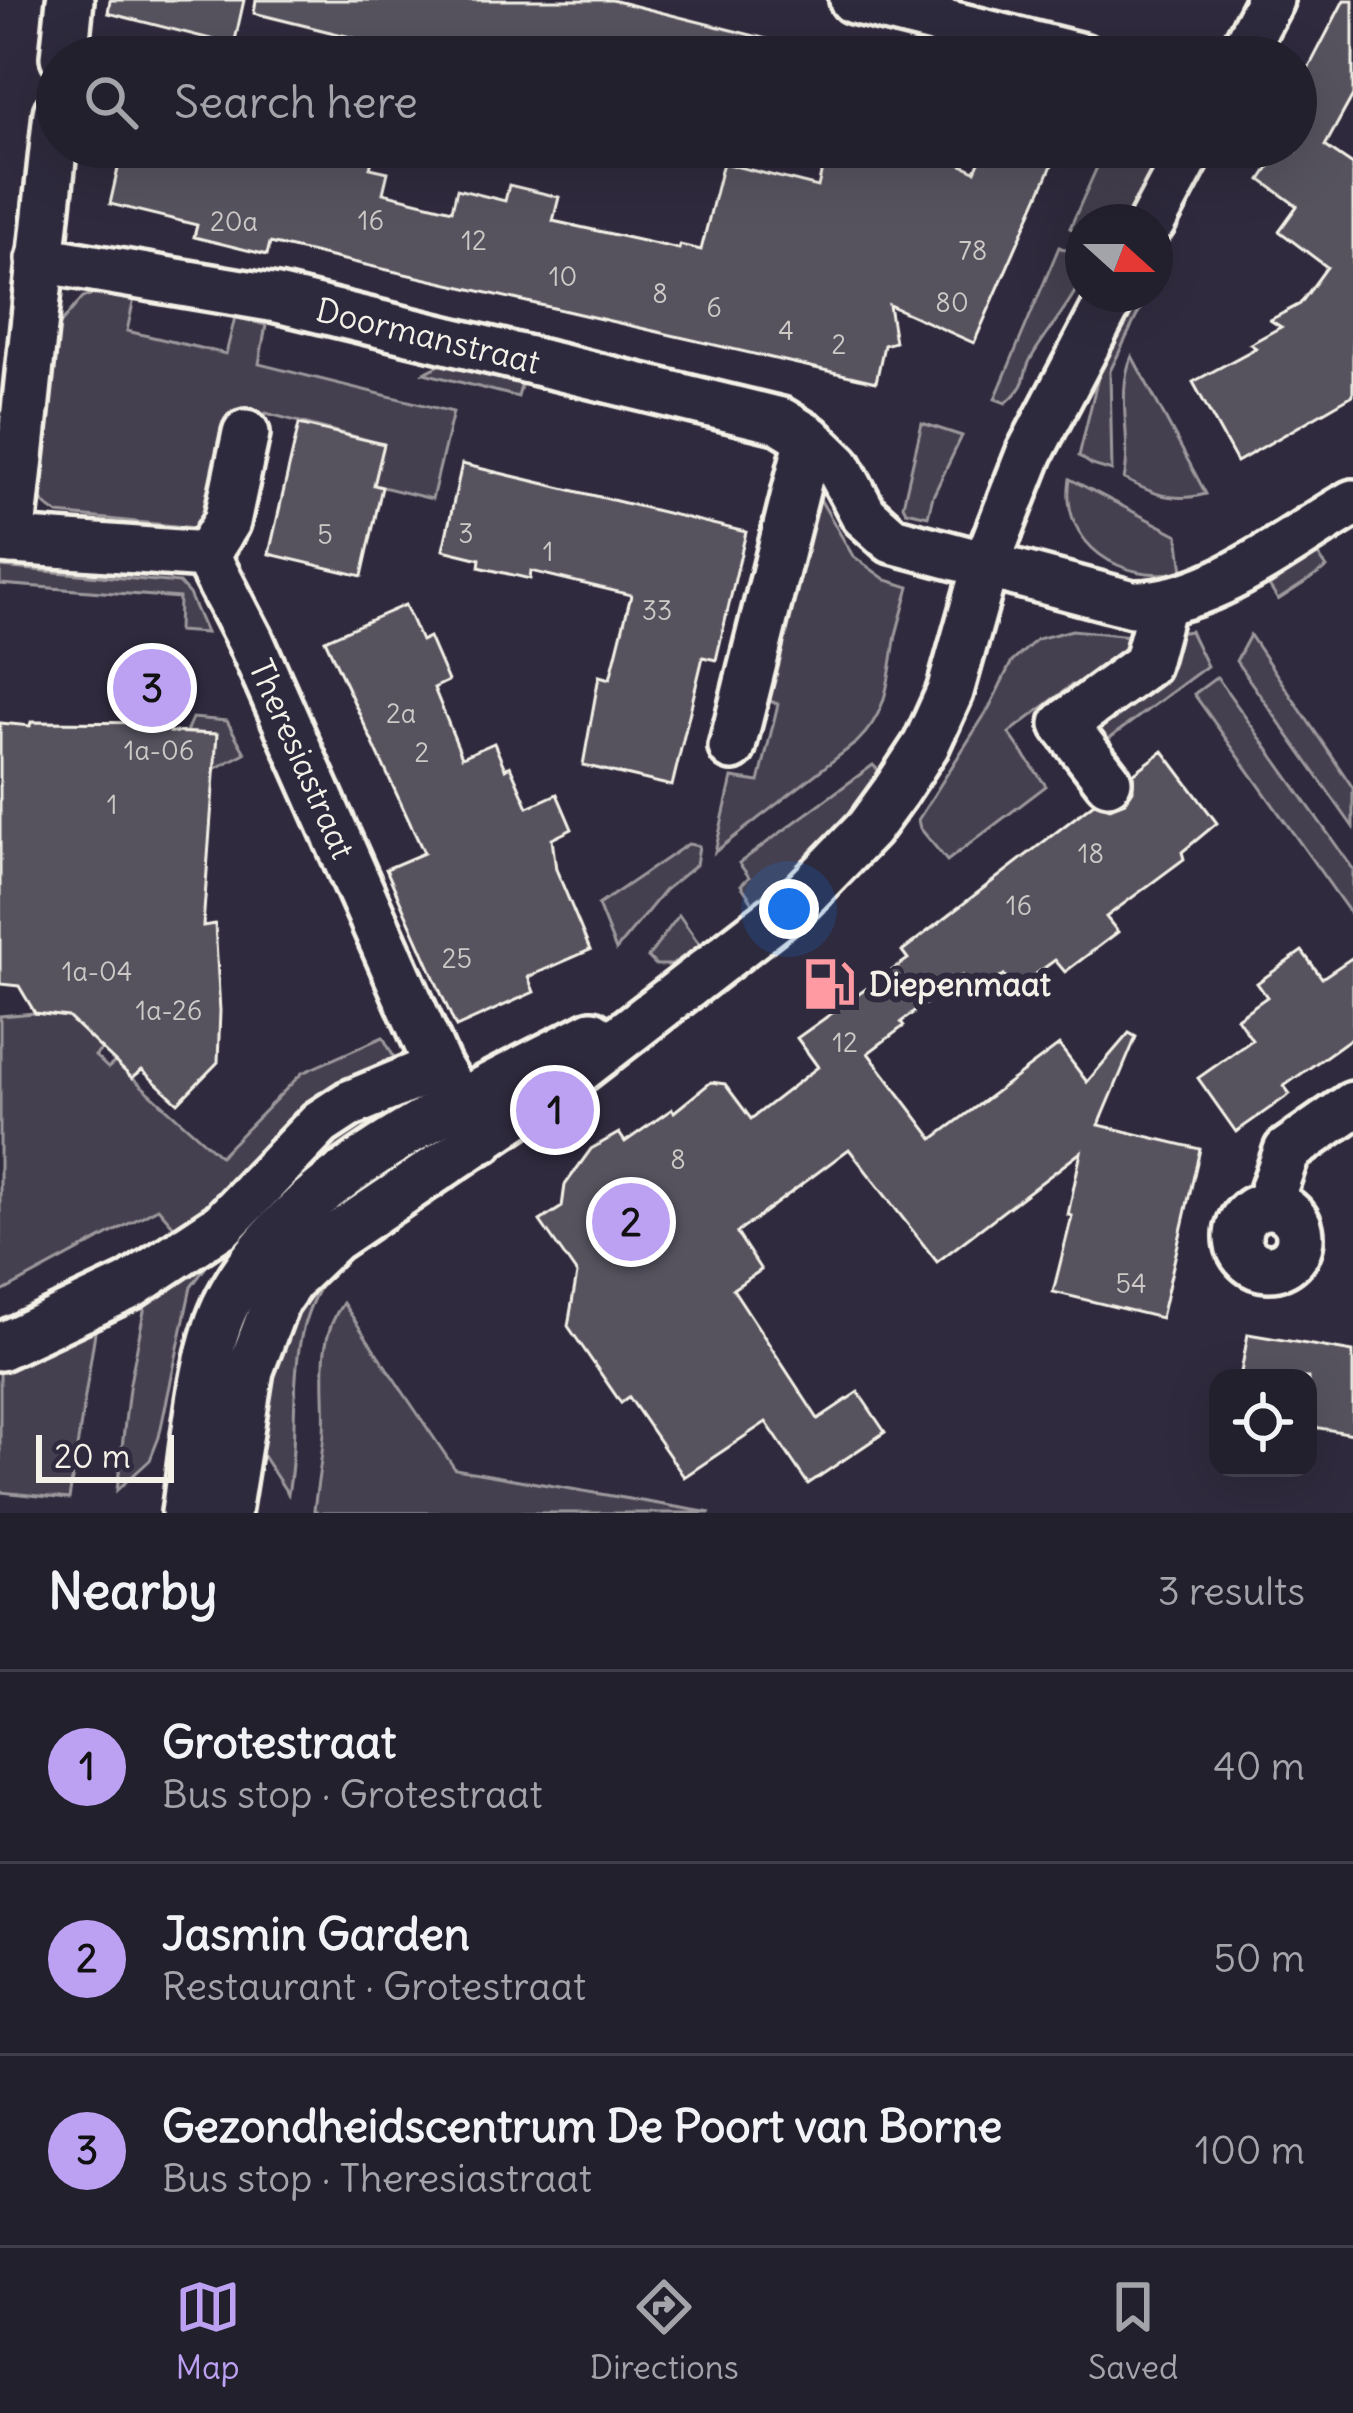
<!DOCTYPE html>
<html lang="en">
<head>
<meta charset="utf-8">
<style>
  :root { --surface:#23202e; --page:#2b2836; --text:#f1f3f6; --muted:#a3a3aa; --line:#403e4a; --accent:#bca0f2 }
  body { margin:0; font-family:Delius,sans-serif; background:var(--page); color:var(--text) }
  .controls { position:absolute; right:36px; bottom:36px; display:grid; overflow:hidden; border-radius:24px; box-shadow:0 12px 48px #0002 }
  .controls button { width:108px; height:108px; display:grid; place-items:center; padding:0; border:0; border-bottom:3px solid var(--line); background:var(--surface); color:var(--text); font:60px sans-serif }
  .compass { position:absolute; left:1065px; top:204px; width:108px; height:108px; border-radius:50%; background:var(--surface); box-shadow:0 12px 48px #0002; rotate:111deg }
  .scale { position:absolute; left:36px; bottom:30px; width:138px; box-sizing:border-box; padding-left:12px; border:6px solid #f4f1e8; border-top:0; font-size:33px; line-height:42px; white-space:nowrap; color:#f4f1e8; -webkit-text-stroke:9px #2f2a3d; paint-order:stroke }
  .you { position:absolute; left:789px; top:909px; width:42px; height:42px; margin:-30px; border:9px solid #fff; border-radius:50%; background:#1a73e8; box-shadow:0 0 0 18px #1a73e833 }
  .badge { display:grid; place-items:center; width:78px; height:78px; border-radius:50%; background:var(--accent); color:#111; font-size:39px; font-weight:700 }
  .pin { position:absolute; translate:-50% -50%; border:6px solid #fff; box-shadow:0 3px 12px #0006 }
  .list { margin:0; padding:0; list-style:none }
  h2 { display:flex; justify-content:space-between; align-items:center; height:156px; margin:0; padding:0 48px; font-size:51px }
  h2 small { font-size:39px; font-weight:400; color:var(--muted) }
  .list li { display:grid; grid-template-columns:78px 1fr auto; gap:36px; align-items:center; box-sizing:border-box; height:192px; padding:0 48px; border-top:3px solid var(--line) }
  .list b { display:block; font-size:45px; white-space:nowrap }
  .list p { margin:0; font-size:39px; white-space:nowrap; color:var(--muted) }
  .list em { font-size:39px; font-style:normal; color:var(--muted) }
  .icon { flex:none; width:66px; height:66px; fill:none; stroke:currentColor; stroke-width:2; stroke-linecap:round; stroke-linejoin:round }
  .map { position:relative; flex:none; width:1353px; height:1513px; overflow:hidden }
  .search { position:absolute; background:var(--surface); box-shadow:0 12px 48px #0002; left:36px; right:36px; top:36px; height:132px; display:flex; align-items:center; gap:30px; box-sizing:border-box; padding:0 42px; border-radius:66px; color:var(--muted); font-size:45px }
  .sheet { height:732px; background:var(--surface) }
  nav { display:flex; justify-content:space-around; align-items:center; box-sizing:border-box; height:168px; border-top:3px solid var(--line); background:var(--surface); font-size:33px; color:var(--muted) }
  nav a { display:grid; justify-items:center; gap:6px }
  nav .on { color:var(--accent) }
  .map>svg:first-child { display:block }
  .green { fill:#454050; stroke:#9c989c; stroke-width:3 }
  .building { fill:#56525f; stroke:#f4f1e8; stroke-width:3 }
  .lines { fill:none; stroke-linecap:round; stroke-linejoin:round }
  .minor-casing { stroke:#f4f1e8; stroke-width:54 }
  .minor { stroke:#2f2a3d; stroke-width:45 }
  .labels { text-anchor:middle; stroke-width:12; stroke-linejoin:round; paint-order:stroke }
  .number-label { font-size:27px; fill:#ccc9c6 }
  .street-label { font-size:33px; fill:#f4f1e8; stroke:#2f2a3d }
  .poi-label { font-size:33px; font-weight:bold; fill:#f4f1e8; stroke:#2f2a3d; text-anchor:start }
</style>
</head>
<body>
<div class="map">
<svg width="1353" height="1513" viewBox="0 0 1353 1513">
  <rect width="100%" height="100%" fill="#2f2a3d"/>
  <filter id="ink" filterUnits="userSpaceOnUse"><feTurbulence type="fractalNoise" baseFrequency=".00833" numOctaves="2"/><feDisplacementMap in="SourceGraphic" scale="24" xChannelSelector="R" yChannelSelector="G"/><feConvolveMatrix kernelMatrix="1 2 1 2 8 2 1 2 1" color-interpolation-filters="sRGB"/></filter>
  <g filter="url(#ink)">
    <g class="green">
      <path d="M1106 147 1155 166 1125 222H1083V234L1070 228Z"/>
      <path d="M1059 247 1083 257V288L1076 290C1063 313 1047 332 1033 355 1019 377 1033 379 1006 403L995 399Z"/>
      <path d="M100 292 135 294 127 331 226 354 235 317 266 325 259 364 453 412 432 499 374 485 383 444 266 413C256 448 226 509 195 528L58 514C45 506 39 500 35 485L54 331 83 297Z"/>
      <path d="M1138 294 1146 297 1110 371 1112 471 1092 465 1079 456 1099 373Z"/>
      <path d="M1132 356 1206 494C1174 503 1153 494 1124 479 1133 439 1115 394 1132 356Z"/>
      <path d="M444 363 522 383 518 397 424 373Z"/>
      <path d="M922 423 962 436 933 496 928 516 906 511 903 505Z"/>
      <path d="M1070 479 1178 535 1183 571C1123 585 1059 544 1070 479Z"/>
      <path d="M817 494 853 556 886 580 909 587C905 603 900 619 896 635 888 677 890 710 857 742L715 852 732 778 759 782 778 704 767 700Z"/>
      <path d="M1317 553 1327 568 1278 600 1269 586Z"/>
      <path d="M0 567 179 583 189 594 206 633 178 631 179 598 0 584Z"/>
      <path d="M1072 630 1131 636 1137 645 1087 689 1072 685 1009 733 1046 786 947 861 920 828 918 820 989 708 1011 663 1037 639Z"/>
      <path d="M1190 631 1207 666 1107 740 1092 718 1160 636Z"/>
      <path d="M1250 635 1353 788V827L1236 661Z"/>
      <path d="M1217 677 1353 869V917L1194 694Z"/>
      <path d="M192 718 227 721 245 753 210 771 216 735 186 732Z"/>
      <path d="M873 765 880 772C846 825 803 864 754 904L741 885 749 877 739 863Z"/>
      <path d="M688 844 699 846 696 865 665 890 616 950 598 905Z"/>
      <path d="M679 915 700 945 671 965H656L648 957Z"/>
      <path d="M35 1013 67 1016 102 1049 95 1056 108 1068 115 1062 220 1156 302 1073 383 1037 396 1061 177 1230 158 1208 0 1293V1016Z"/>
      <path d="M418 1084 416 1104 326 1168 266 1201 314 1146Z"/>
      <path d="M219 1249 191 1287 159 1437 150 1460 117 1490 129 1388 146 1301Z"/>
      <path d="M321 1271 328 1275C281 1337 302 1422 288 1494L263 1456 258 1413 284 1323Z"/>
      <path d="M343 1303 455 1469 711 1513H319L314 1510C317 1485 322 1459 324 1433 327 1388 314 1343 343 1303Z"/>
      <path d="M96 1326 69 1499 0 1492V1367Z"/>
    </g>
    <g class="building">
      <path d="M110 0H244L234 45 108 13Z"/>
      <path d="M256 0H612L783 43 782 57H614L530 35 525 57H431L254 13Z"/>
      <path d="M1344 0H1353V95L1325 146 1353 165V395L1237 462 1193 382 1256 348 1250 344 1281 327 1270 320 1300 304 1327 267 1279 231 1297 206 1261 180 1281 150 1296 151V92Z"/>
      <path d="M123 147H376L370 168 388 172 383 193 452 210 457 189 505 201 509 185 559 197 553 221 679 249 680 245 701 250 723 163 818 187 827 147H923L975 171 986 147H1060L974 343 889 305 895 342 884 345 876 382 270 243 267 255 194 237 197 225 110 204Z"/>
      <path d="M299 424 384 444 374 485 382 487 362 576 269 554Z"/>
      <path d="M462 464 746 532 716 660 703 657 672 786 583 765 599 676 610 679 631 595 531 571 530 579 479 567 480 559 443 550Z"/>
      <path d="M405 605 421 641 429 637 448 681 434 688 462 757 494 743 505 769 510 766 528 807 557 794 572 829 552 839 556 869 590 950 528 977 534 992 456 1027 386 869 424 853 325 640Z"/>
      <path d="M31 722 170 723V732L217 734 203 926 215 924 220 1011 218 1062 178 1103 142 1070 132 1078 68 1017 35 1013 19 986 0 984V723L30 726Z"/>
      <path d="M1163 751 1217 823 1182 852 1184 859 1106 917 1118 932 1065 972 1055 960 1014 990 1004 975 976 996 962 976 901 1022 904 1026 868 1053 933 1139 1059 1045 1087 1082 1129 1033 1136 1037 1099 1125 1200 1149 1161 1318 1053 1292 1072 1216 1068 1215 1081 1152 937 1262 849 1149 737 1233 761 1270 733 1289 818 1419 858 1392 885 1432 808 1484 766 1422 684 1477 629 1397 621 1403 568 1326 577 1274 540 1221 562 1207 565 1185 591 1149 619 1133 625 1142 672 1109 674 1112 711 1082 725 1084 751 1119 818 1067 797 1038 908 959 902 951 1094 803 1110 808 1125 802 1133 790V774Z"/>
      <path d="M1302 951 1322 978 1353 957V1037L1284 1086 1290 1094 1236 1132 1198 1078 1252 1040 1237 1018 1267 997 1257 983Z"/>
      <path d="M1248 1334 1353 1352V1434L1308 1426V1378H1240Z"/>
    </g>
    <g class="lines">
      <g class="minor-casing">
        <g id="minor">
          <path d="M853 0 1082 57"/>
          <path d="M64 57 70 0"/>
          <path d="M1240 57 1270 0"/>
          <path d="M1152 222 1192 147"/>
          <path id="s1" d="M40 259 277 299 781 421 809 438"/>
          <path id="s2" d="M0 540 206 555 250 640 438 1067 482 1140"/>
          <path d="M11 541 57 113"/>
          <path d="M206 555 227 522 246 433"/>
          <path d="M732 747 809 438 838 466 864 515 892 540 1132 604C1210 606 1286 541 1353 503"/>
          <path d="M1108 781 1064 724 1146 664 1162 604"/>
          <path d="M1268 1205 1287 1151 1353 1105"/>
          <circle cx="1269" cy="1237" r="31"/>
          <path d="M0 1347 130 1286 222 1225 320 1123 349 1104 438 1067"/>
          <path d="M185 1513C194 1453 200 1361 225 1307 286 1177 471 1097 592 1034"/>
          <path d="M227 1513 250 1370 276 1301 294 1276 334 1238 548 1094 800 899 868 829 895 792 926 745 950 692 986 564 1030 452 1113 294"/>
        </g>
      </g>
      <use href="#minor" class="minor"/>
    </g>
  </g>
  <defs>
    <g id="fuel-bare" transform="scale(4.14)"><path d="M-5.5-6h7V0h2V4h1.3V-2.5L3-4.5l.8-.8L6-3V5H2.5V1h-1V6h-7ZM-4.2-4.7v3.2H.2V-4.7Z" fill="#ff9aa2" stroke="#2f2a3d" stroke-width="2.5" paint-order="stroke"/></g>
  </defs>
  <g fill-rule="evenodd">
    <use href="#fuel-bare" x="829" y="984"/>
  </g>
  <g class="labels">
    <g class="number-label">
      <text x="371" y="230">16</text>
      <text x="234" y="231">20a</text>
      <text x="474" y="250">12</text>
      <text x="973" y="260">78</text>
      <text x="563" y="286">10</text>
      <text x="660" y="303">8</text>
      <text x="952" y="312">80</text>
      <text x="714" y="317">6</text>
      <text x="786" y="340">4</text>
      <text x="839" y="354">2</text>
      <text x="466" y="543">3</text>
      <text x="325" y="544">5</text>
      <text x="548" y="561">1</text>
      <text x="657" y="620">33</text>
      <text x="401" y="723">2a</text>
      <text x="159" y="760">1a-06</text>
      <text x="422" y="762">2</text>
      <text x="112" y="814">1</text>
      <text x="1091" y="863">18</text>
      <text x="1019" y="915">16</text>
      <text x="457" y="968">25</text>
      <text x="97" y="981">1a-04</text>
      <text x="169" y="1020">1a-26</text>
      <text x="845" y="1052">12</text>
      <text x="678" y="1169">8</text>
      <text x="1131" y="1293">54</text>
    </g>
    <g class="street-label">
      <text dy="12" stroke="none"><textPath href="#s1" startOffset="396">Doormanstraat</textPath></text>
      <text dy="12" stroke="none"><textPath href="#s2" startOffset="432">Theresiastraat</textPath></text>
    </g>
    <g class="poi-label">
      <text x="869" y="996">Diepenmaat</text>
    </g>
  </g>
</svg>
<div class="controls">
<button><svg class="icon" aria-label="locate" viewBox="0 0 24 24"><circle cx="12" cy="12" r="6"/><path d="M12 2v4M12 18v4M2 12h4M18 12h4"/></svg></button>
</div>
<svg class="compass" viewBox="-18 -18 36 36"><path d="M0-13l5 13h-10z" fill="#e53935"/><path d="M0 13l5-13h-10z" fill="#a3a3aa"/></svg>
<div class="scale">20 m</div>
<div class="you"></div>
<div class="pin badge" style="left:555px;top:1110px">1</div>
<div class="pin badge" style="left:631px;top:1222px">2</div>
<div class="pin badge" style="left:152px;top:688px">3</div>
<div class="search"><svg class="icon" aria-label="search" viewBox="0 0 24 24"><circle cx="10" cy="10" r="6"/><path d="M15 15l6 6"/></svg>Search here</div>
</div>
<section class="sheet">
<h2>Nearby<small>3 results</small></h2>
<ul class="list">
<li><span class="badge">1</span><div><b>Grotestraat</b><p>Bus stop · Grotestraat</p></div><em>40 m</em></li>
<li><span class="badge">2</span><div><b>Jasmin Garden</b><p>Restaurant · Grotestraat</p></div><em>50 m</em></li>
<li><span class="badge">3</span><div><b>Gezondheidscentrum De Poort van Borne</b><p>Bus stop · Theresiastraat</p></div><em>100 m</em></li>
</ul>
</section>
<nav>
<a class="on"><svg class="icon" aria-label="map" viewBox="0 0 24 24"><path d="M3 6l6-2 6 2 6-2v14l-6 2-6-2-6 2zM9 4v14M15 6v14"/></svg>Map</a>
<a><svg class="icon" aria-label="directions" viewBox="0 0 24 24"><path d="M12 3l9 9-9 9-9-9zM9 14v-3h6M13 9l2 2-2 2"/></svg>Directions</a>
<a><svg class="icon" aria-label="saved" viewBox="0 0 24 24"><path d="M7 4h10v16l-5-4-5 4z"/></svg>Saved</a>
</nav>
</body>
</html>
